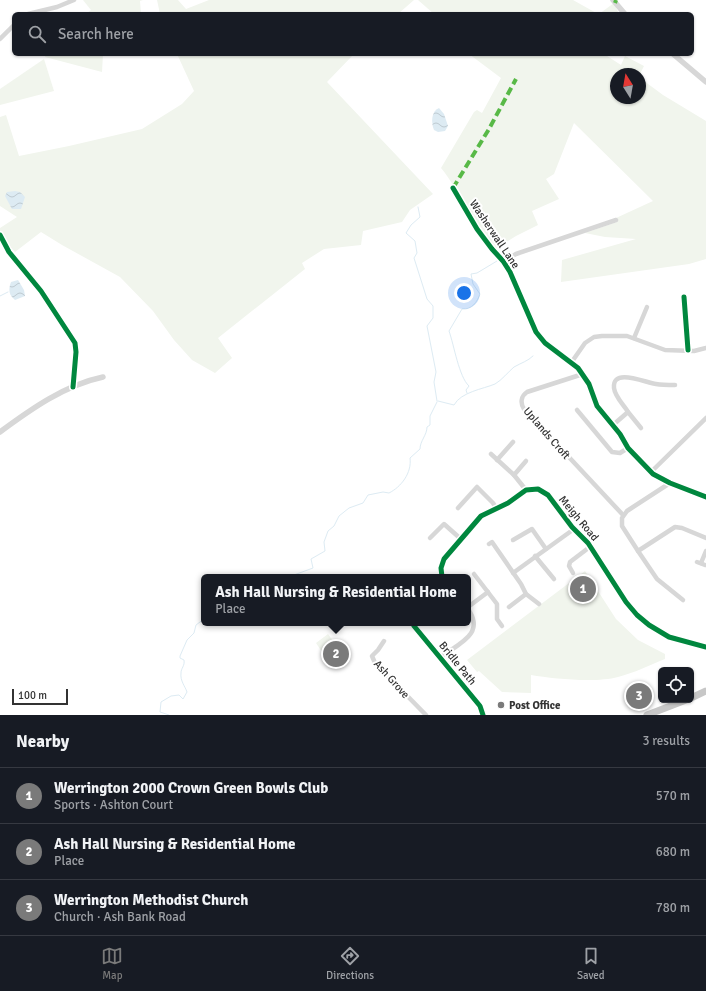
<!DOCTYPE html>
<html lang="en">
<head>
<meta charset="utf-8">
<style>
  :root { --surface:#171b24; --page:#20242c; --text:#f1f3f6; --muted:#9ea1a6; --line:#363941; --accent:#7a7a7a }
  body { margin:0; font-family:Signika,sans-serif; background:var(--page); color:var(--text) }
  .controls { position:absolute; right:12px; bottom:12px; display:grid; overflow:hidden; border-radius:6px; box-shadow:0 1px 3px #0004 }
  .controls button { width:36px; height:36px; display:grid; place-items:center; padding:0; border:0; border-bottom:1px solid var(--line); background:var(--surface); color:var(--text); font:20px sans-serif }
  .compass { position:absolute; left:610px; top:68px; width:36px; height:36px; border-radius:50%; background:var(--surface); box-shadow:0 1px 3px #0004; rotate:349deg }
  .scale { position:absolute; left:12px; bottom:10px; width:56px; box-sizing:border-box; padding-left:4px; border:2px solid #333; border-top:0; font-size:11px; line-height:14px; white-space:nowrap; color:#333; -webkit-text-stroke:3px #fff; paint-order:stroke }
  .you { position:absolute; left:464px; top:293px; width:14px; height:14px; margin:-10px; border:3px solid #fff; border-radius:50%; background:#1a73e8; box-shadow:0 0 0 6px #1a73e833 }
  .badge { display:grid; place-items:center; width:26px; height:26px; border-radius:50%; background:var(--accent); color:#fff; font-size:13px; font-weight:700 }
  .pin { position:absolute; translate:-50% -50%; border:2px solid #fff; box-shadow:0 1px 4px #0006 }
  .popup { position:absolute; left:201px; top:574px; width:270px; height:52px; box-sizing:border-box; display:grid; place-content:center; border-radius:6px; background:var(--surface); filter:drop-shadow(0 1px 3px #0005); font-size:13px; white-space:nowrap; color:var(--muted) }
  .popup b { font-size:15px; color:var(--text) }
  .popup::after { content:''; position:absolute; left:50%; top:100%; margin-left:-8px; border:8px solid transparent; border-top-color:var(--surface) }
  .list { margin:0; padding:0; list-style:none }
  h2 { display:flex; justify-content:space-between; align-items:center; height:52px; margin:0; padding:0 16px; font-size:17px }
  h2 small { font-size:13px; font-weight:400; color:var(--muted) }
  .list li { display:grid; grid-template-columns:26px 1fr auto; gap:12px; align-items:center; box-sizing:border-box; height:56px; padding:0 16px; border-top:1px solid var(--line) }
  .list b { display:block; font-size:15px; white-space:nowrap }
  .list p { margin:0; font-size:13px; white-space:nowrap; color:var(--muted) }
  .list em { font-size:13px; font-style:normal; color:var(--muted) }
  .icon { flex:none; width:22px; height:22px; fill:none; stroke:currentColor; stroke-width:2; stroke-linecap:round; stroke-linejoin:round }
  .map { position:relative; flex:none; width:706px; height:715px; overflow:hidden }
  .search { position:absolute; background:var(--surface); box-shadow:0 1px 3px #0004; left:12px; right:12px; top:12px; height:44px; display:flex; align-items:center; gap:10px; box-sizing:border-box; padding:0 14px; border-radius:6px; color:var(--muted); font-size:15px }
  .sheet { height:220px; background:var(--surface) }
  nav { display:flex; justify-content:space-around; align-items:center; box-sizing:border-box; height:56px; border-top:1px solid var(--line); background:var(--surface); font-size:11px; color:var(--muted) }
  nav a { display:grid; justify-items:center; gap:2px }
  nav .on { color:var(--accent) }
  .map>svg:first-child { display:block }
  .green { fill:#f1f5ed }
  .water { fill:url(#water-waves) }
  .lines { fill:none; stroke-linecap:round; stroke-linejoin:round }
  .stream { stroke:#ddebf3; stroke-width:1 }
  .minor { stroke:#d7d7d7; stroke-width:4.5 }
  .tertiary { stroke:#d7d7d7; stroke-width:5.5 }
  .trunk { stroke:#c7c7c7; stroke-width:7 }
  .quiet { stroke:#58b947; stroke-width:4; stroke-dasharray:8 4; stroke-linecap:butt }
  .cycleway-casing { stroke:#fff; stroke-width:8 }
  .cycleway { stroke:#00873e; stroke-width:5 }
  .poi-dot { fill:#7a7a7a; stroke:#fff; stroke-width:1.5 }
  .labels { text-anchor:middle; stroke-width:4; stroke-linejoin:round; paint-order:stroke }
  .street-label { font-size:11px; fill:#333; stroke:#fff }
  .poi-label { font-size:11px; font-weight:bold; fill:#333; stroke:#fff; text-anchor:start }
</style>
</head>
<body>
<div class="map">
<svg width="706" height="715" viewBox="0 0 706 715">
  <defs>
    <pattern id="water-waves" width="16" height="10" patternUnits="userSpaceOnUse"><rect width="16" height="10" fill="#ddebf3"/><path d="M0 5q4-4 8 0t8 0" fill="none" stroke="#becad1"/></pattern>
  </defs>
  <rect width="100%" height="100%" fill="#fff"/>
  <g class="green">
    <path d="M83 0H143L140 1 141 14H86L91 10Z"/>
    <path d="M157 0H178L186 9 209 0H414L398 14H160Z"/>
    <path d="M418 0H573L598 14H434Z"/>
    <path d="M614 3 619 14H599Z"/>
    <path d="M46 54H103L102 72 45 57Z"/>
    <path d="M177 54H354L327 82 433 194 410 210 402 222 363 231 361 245 324 249 302 263 305 269 218 338 232 358 215 373 192 360 174 340 153 311 120 277 62 245 41 232 15 252 0 236V228L17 217 0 206V117L6 115 19 156 69 146 142 129 182 104 194 91Z"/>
    <path d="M469 54H604L621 65 625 56 644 66 640 74H616V98H640V78L663 95 706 121V259L689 264 561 282 562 260 636 239 605 237 585 233 617 222 616 218 653 201 574 123 554 174 546 179 559 199 532 211 538 225 516 236 495 249C472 227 461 192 441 168L474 112 477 110 482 113 501 78Z"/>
    <path d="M44 59 54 91 0 105V89Z"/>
    <path d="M585 571 616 619 638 640 665 654V659C650 665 634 673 618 677 596 683 554 679 531 675V693L502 692 479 671 477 672 467 660Z"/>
    <path d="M328 634 337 646 324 655 316 643Z"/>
  </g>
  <g class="water">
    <path d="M439 108 444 114 448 126 445 131 438 132 434 130C431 123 431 111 439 108Z"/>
    <path d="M15 191 20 192 25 197 21 209H12L5 196 7 192Z"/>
    <path d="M18 280 24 290 25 296 15 300C9 295 8 290 11 282Z"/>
  </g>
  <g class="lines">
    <g class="stream">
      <path d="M418 207 420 217 411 225 406 233 415 241 417 253 414 258 427 299 433 306V318L427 326 436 372 434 382 437 401"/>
      <path d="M0 296 8 292"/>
      <path d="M467 393 466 390 469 386C459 377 454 345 449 331L462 309C472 310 477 302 480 294L473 284 471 274 477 273 497 261"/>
      <path d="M438 401 454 405C461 392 483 389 495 384 502 380 508 372 514 367 521 363 528 361 533 356"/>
      <path d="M293 577 294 575 313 568 311 559 325 551 324 542 328 531 334 526 339 516 349 508 363 503 368 495 383 492 389 493C401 487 412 473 410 458L420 449C420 441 427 435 427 427L430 425V416L437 402"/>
      <path d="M169 715 160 712 161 702 171 696 179 695 183 699 187 692C185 686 180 681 181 673 181 668 185 666 184 660L180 658V656L187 640 194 633 196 625 204 619"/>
    </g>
    <g class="minor">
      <path d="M28 14 57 7 74 0"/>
      <path d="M0 39 14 25"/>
      <path d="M453 188 477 229 492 249 503 261 510 272 536 332 545 343 578 368 589 384 597 406 620 434 628 448 653 474 670 483 706 497"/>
      <path d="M0 235 9 252 41 291 75 343 76 352 73 387"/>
      <path d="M503 261 516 254 616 220"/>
      <path d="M684 297 688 350"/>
      <path d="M634 338 647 307"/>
      <path d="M571 363 585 343 594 337 602 336H627L665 350 694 351 706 348"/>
      <path d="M583 374 527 392C521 396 520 403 524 409L623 515"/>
      <path d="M577 410 612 452 620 453 628 448"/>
      <path d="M628 412 641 428"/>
      <path d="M613 425 628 412C624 405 615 397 614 388 612 367 646 383 656 384 662 385 668 385 675 385"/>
      <path d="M491 454 514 475 526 490"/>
      <path d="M497 460 513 442"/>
      <path d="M651 472 706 418"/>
      <path d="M514 475 526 461"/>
      <path d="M670 483 627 511 622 518V526L638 551 675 527 682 528 706 538"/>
      <path d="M458 508 477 487 493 503 496 508"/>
      <path d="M430 538 444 524 462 540"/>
      <path d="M513 540 532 529 546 549"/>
      <path d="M489 544 492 542 521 584 526 594 539 604"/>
      <path d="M638 551 657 579 683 600"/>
      <path d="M535 556 554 579"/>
      <path d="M697 562 705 565"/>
      <path d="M701 563 706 551"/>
      <path d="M513 573 574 529"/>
      <path d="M573 573 569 566 570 562 591 546"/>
      <path d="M474 574 497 604V619L502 626"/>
      <path d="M442 577 441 568 444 559 481 516 508 503 526 490 538 489 548 495 572 527 588 543 626 602 637 615 649 625 669 637 706 647"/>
      <path d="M468 607 488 592"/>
      <path d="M509 607 526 594"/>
      <path d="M414 626 480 706 483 715"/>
      <path d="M384 641 378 650 372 656 375 663 426 715"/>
      <path d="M441 657C458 644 486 634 468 609"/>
    </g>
    <g class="tertiary">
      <path d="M613 0 625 14"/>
      <path d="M673 54 706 82"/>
      <path d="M0 432C31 409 65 385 103 377"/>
    </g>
    <g class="trunk">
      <path d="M691 698 706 691"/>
      <path d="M647 715 686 700"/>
    </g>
    <g class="quiet">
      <path d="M615 3 616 0"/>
      <path d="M453 188 489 129 516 79"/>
    </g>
    <g class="cycleway-casing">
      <g id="cycleway">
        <path d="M453 188 477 229 492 249 503 261 510 272 536 332 545 343 578 368 589 384 597 406 620 434 628 448 653 474 670 483 706 497"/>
        <path d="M0 235 9 252 41 291 75 343 76 352 73 387"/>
        <path d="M684 297 688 350"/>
        <path d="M442 577 441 568 444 559 481 516 508 503 526 490 538 489 548 495 572 527 588 543 626 602 637 615 649 625 669 637 706 647"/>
        <path d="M414 626 480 706 483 715"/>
      </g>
    </g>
    <use href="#cycleway" class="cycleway"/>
  </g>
  <circle class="poi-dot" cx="501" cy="705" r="4"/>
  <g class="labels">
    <g class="street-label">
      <text transform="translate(495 234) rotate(56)" y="4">Washerwall Lane</text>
      <text transform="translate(547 433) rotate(49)" y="4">Uplands Croft</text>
      <text transform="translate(579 518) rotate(50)" y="4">Meigh Road</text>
      <text transform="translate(458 663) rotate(51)" y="4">Bridle Path</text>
      <text transform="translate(392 679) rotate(48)" y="4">Ash Grove</text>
    </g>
    <g class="poi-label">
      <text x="509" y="709">Post Office</text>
    </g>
  </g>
</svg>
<div class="controls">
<button><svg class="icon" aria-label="locate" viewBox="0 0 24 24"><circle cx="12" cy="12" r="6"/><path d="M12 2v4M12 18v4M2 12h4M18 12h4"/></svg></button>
</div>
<svg class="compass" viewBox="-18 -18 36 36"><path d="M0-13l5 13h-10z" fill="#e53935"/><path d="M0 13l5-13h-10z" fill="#9ea1a6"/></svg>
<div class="scale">100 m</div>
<div class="you"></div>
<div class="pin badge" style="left:583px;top:589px">1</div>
<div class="pin badge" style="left:336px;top:654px">2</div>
<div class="popup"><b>Ash Hall Nursing &amp; Residential Home</b>Place</div>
<div class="pin badge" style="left:639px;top:696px">3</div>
<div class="search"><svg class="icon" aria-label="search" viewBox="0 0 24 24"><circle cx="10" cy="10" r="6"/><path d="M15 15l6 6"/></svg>Search here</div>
</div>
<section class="sheet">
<h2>Nearby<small>3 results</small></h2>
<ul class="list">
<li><span class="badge">1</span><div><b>Werrington 2000 Crown Green Bowls Club</b><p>Sports · Ashton Court</p></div><em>570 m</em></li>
<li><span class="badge">2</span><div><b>Ash Hall Nursing &amp; Residential Home</b><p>Place</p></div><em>680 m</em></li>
<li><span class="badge">3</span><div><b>Werrington Methodist Church</b><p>Church · Ash Bank Road</p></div><em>780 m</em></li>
</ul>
</section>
<nav>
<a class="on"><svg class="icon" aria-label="map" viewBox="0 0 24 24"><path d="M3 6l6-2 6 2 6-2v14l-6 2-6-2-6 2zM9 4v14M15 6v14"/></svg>Map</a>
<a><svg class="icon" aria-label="directions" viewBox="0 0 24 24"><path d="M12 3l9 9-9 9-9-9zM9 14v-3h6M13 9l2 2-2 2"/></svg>Directions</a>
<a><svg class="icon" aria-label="saved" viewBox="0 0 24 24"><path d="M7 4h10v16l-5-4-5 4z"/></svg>Saved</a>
</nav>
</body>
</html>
